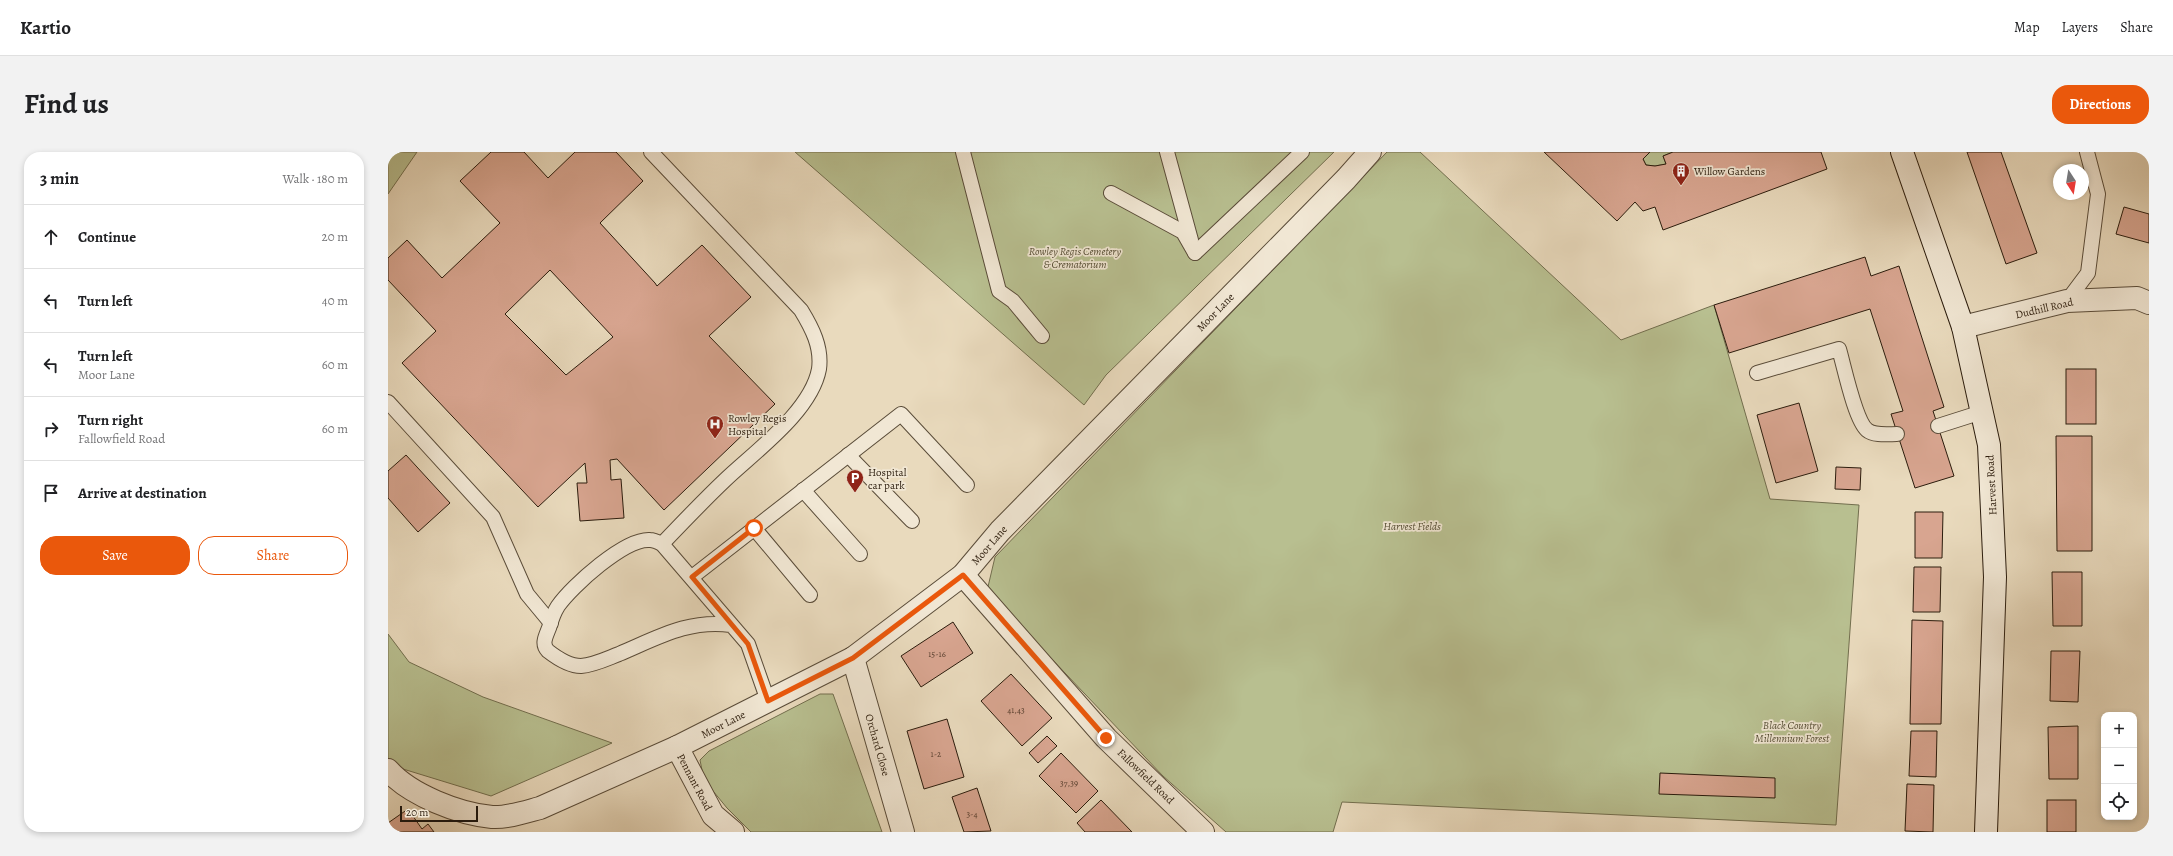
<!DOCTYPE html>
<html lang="en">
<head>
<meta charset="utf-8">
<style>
  :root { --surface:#fff; --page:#f2f2f2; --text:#202124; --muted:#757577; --line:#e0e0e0; --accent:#ea580c }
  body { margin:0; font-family:Alegreya,serif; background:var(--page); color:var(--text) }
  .controls { position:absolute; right:12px; bottom:12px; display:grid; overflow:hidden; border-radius:8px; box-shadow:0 2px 6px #0003 }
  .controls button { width:36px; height:36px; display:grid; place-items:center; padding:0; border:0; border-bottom:1px solid var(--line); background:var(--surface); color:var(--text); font:20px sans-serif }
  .compass { position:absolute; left:1665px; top:12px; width:36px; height:36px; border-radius:50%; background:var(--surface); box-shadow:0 2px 6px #0003; rotate:168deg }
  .scale { position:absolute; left:12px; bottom:10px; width:78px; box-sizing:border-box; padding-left:4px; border:2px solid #2b1c0d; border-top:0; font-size:11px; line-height:14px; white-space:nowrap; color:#2b1c0d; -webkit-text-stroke:3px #f1e7d4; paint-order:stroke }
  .stop { position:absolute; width:12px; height:12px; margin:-9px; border:3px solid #ea580c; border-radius:50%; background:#fff }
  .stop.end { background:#ea580c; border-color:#fff; box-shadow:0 1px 4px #0008 }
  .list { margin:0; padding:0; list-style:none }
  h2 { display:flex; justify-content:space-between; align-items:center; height:52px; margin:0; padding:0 16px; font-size:17px }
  h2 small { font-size:13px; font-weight:400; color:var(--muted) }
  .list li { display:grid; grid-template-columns:26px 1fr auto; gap:12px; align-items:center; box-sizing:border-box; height:64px; padding:0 16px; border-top:1px solid var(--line) }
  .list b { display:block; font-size:15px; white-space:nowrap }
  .list p { margin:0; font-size:13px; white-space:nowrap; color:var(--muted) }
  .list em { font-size:13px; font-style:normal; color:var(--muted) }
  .actions { display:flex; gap:8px; padding:12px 16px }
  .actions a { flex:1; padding:9px 0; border:1px solid var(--accent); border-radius:16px; text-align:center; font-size:14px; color:var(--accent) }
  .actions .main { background:var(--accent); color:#fff }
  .icon { flex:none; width:22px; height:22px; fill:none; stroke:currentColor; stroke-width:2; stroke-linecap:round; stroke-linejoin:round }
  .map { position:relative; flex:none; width:1761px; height:680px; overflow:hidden; border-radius:16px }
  header { display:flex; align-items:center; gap:24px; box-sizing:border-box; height:56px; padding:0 20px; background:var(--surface); border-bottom:1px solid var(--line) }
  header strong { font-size:19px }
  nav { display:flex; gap:22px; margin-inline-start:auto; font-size:14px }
  .intro { display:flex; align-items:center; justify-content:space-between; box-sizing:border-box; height:96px; padding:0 24px }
  h1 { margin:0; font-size:28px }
  .button { padding:10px 18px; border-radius:16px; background:var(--accent); color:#fff; font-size:14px; font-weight:700 }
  main { display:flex; gap:24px; padding:0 24px }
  aside { flex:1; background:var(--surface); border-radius:16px; box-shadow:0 2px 6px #0003 }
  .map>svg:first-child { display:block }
  .green { fill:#b8bf90; stroke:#726e4e }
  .building { fill:#d8a590; stroke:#2b1c0d; fill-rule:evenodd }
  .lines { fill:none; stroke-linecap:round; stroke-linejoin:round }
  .lane-casing { stroke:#5a4c39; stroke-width:16 }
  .street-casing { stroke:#5a4c39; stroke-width:24 }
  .secondary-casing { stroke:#2b1c0d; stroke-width:24 }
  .lane { stroke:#f1e7d4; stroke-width:14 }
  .street { stroke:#f1e7d4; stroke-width:22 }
  .secondary { stroke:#f1e7d4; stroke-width:22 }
  .route { stroke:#ea580c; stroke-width:5 }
  .labels { text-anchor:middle; stroke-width:3.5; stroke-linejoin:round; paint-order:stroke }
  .number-label { font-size:9px; fill:#563e2e }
  .poi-label { font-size:11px; fill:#2b1c0d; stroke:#f1e7d4; text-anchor:start }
  .park-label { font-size:11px; font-style:italic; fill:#554d34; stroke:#f1e7d4 }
  .street-label { font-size:11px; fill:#2b1c0d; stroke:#f1e7d4 }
</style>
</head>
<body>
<header>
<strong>Kartio</strong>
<nav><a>Map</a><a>Layers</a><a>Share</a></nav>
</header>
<div class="intro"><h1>Find us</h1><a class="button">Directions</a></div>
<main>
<aside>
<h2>3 min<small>Walk · 180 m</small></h2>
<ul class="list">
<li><svg class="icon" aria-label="ahead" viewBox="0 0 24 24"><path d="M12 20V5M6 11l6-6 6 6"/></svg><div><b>Continue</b></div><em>20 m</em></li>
<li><svg class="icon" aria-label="left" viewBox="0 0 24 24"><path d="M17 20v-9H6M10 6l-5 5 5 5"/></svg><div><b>Turn left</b></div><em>40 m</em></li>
<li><svg class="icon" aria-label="left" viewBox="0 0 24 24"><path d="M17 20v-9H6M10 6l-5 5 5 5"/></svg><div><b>Turn left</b><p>Moor Lane</p></div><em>60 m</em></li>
<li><svg class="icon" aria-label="right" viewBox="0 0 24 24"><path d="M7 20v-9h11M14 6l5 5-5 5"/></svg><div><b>Turn right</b><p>Fallowfield Road</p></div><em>60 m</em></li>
<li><svg class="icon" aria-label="arrive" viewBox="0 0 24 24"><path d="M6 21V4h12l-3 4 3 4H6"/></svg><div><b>Arrive at destination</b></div></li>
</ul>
<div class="actions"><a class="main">Save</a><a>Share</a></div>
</aside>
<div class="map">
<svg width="1761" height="680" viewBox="0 0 1761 680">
  <rect width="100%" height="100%" fill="#e9dabd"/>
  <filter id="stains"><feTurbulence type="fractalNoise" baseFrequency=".005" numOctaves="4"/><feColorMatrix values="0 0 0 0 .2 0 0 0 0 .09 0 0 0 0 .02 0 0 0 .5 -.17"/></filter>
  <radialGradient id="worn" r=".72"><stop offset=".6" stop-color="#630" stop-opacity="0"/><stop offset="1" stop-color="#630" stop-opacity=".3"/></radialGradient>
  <g class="green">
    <path d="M0 0H29L0 42Z"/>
    <path d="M407 0H946L718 223 696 253Z"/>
    <path d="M999 0H1032L1233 188 1326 153 1382 347 1471 353 1448 673 954 650 945 680H838L775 624 599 439 607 405Z"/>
    <path d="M1262 0H1285L1275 4 1278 12 1267 14 1258 13 1255 7Z"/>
    <path d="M0 482 21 510 95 545 224 591 103 644 15 617 0 632Z"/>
    <path d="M432 542H445L494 680H363L339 656 316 628 312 608 321 599Z"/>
  </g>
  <g class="building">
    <path d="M103 0H136L160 26 187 0H228L255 29 212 71 267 131 269 134 314 93 363 145 321 184 387 252 276 358 229 307 222 308 223 328 233 327 236 366 192 369 189 331H199L197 311 150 355 14 211 48 179 0 128V106L19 88 54 126 112 71 72 29ZM162 118 225 185 178 223 117 162Z"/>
    <path d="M1156 0H1262L1255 7 1258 13 1267 14 1278 12 1275 4 1285 0H1433L1439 17 1275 78 1267 55 1255 59 1247 50 1229 69Z"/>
    <path d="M1579 0H1613L1649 101 1618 112Z"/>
    <path d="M1736 55 1761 62V91L1728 82Z"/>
    <path d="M1477 105 1483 124 1511 114 1556 255 1545 259 1566 324 1527 336 1503 262 1515 259 1482 157 1341 201 1326 153Z"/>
    <rect x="1678" y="217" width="30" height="55"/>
    <path d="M1411 251 1430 319 1388 331 1369 263Z"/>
    <path d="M1668 284H1704V399H1669Z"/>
    <path d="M18 303 62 351 30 380 0 346V319Z"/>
    <path d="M1448 315 1473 316 1472 338 1447 337Z"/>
    <path d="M1527 360H1555L1554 406H1527Z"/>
    <path d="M1526 415H1553L1552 460H1525Z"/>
    <path d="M1664 420H1694V474H1665Z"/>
    <path d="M1524 468 1555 469 1553 572H1522Z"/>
    <path d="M565 470 585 501 533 535 513 504Z"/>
    <path d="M1663 499H1692L1690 550 1662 549Z"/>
    <path d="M623 522 664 566 634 594 593 549Z"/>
    <path d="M559 567 576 625 536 637 519 579Z"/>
    <path d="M1690 574V627H1661L1660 575Z"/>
    <path d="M1523 579H1549L1548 625 1521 624Z"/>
    <path d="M659 584 669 594 650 611 641 601Z"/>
    <path d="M673 601 710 639 688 661 651 624Z"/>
    <path d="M1272 621 1387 626V646L1271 642Z"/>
    <path d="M1519 632 1546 633 1545 680 1517 679Z"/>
    <path d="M589 636 603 679 576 680 564 645Z"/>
    <path d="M713 648 744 680H697L689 671Z"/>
    <rect x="1659" y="648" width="29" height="32"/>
    <path d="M20 657 34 677 40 672 46 680H0V671Z"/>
  </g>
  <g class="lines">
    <g class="lane-casing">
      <g id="lane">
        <path d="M263 0 413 158C424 176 434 195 431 217 423 260 366 300 336 329 315 349 294 371 274 392"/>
        <path d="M575 0 611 139 625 149 654 184"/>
        <path d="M779 0 803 88"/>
        <path d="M723 41 795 80 807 101"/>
        <path d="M807 101 914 0"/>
        <path d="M1679 149 1700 121 1710 42 1699 0"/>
        <path d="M1369 221 1451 197C1456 214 1467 268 1479 278 1486 284 1501 282 1509 282"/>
        <path d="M0 250 105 365 139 442 163 471"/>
        <path d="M1550 274 1594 260"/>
        <path d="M460 303 524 369"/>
        <path d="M415 338 472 402"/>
        <path d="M366 376 422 443"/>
        <path d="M304 425 513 262 579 333"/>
        <path d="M343 473C301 467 269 486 231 502 218 507 206 513 193 514 182 514 169 506 160 499 153 492 158 484 161 476 163 469 166 460 170 454 184 434 237 386 262 388 266 388 270 390 274 392L360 492 380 549"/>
      </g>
    </g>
    <g class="street-casing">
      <g id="street">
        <path d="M1575 175 1679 149 1749 146 1761 151"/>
        <path d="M575 423 718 586 815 680"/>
        <path d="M465 506 515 680"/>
        <path d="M289 595 325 663 345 680"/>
        <path d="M0 618C22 643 71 662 104 665 119 666 137 660 152 656L289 595 465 506 575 423 612 379 958 27 982 0"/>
      </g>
    </g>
    <g class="secondary-casing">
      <path id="secondary" d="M1514 0 1575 175 1601 293 1607 425 1598 680"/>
    </g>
    <use href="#lane" class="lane"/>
    <use href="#street" class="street"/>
    <use href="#secondary" class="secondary"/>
  </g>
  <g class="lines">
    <path class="route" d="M366 376 304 425 360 492 380 549 465 506 575 423 718 586"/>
  </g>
  <defs>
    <g id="building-pin" transform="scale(0.9)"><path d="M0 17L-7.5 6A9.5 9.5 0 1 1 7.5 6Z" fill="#8f2418" stroke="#f1e7d4"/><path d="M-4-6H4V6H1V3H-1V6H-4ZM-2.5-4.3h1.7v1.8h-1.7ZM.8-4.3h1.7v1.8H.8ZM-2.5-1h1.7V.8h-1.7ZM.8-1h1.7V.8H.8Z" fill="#fff"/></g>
    <g id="hospital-pin" transform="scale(0.9)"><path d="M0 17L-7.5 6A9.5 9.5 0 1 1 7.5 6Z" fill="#8f2418" stroke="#f1e7d4"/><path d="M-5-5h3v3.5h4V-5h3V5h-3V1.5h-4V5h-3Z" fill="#fff"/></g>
    <g id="parking-pin" transform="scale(0.9)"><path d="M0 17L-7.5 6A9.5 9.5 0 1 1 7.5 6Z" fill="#8f2418" stroke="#f1e7d4"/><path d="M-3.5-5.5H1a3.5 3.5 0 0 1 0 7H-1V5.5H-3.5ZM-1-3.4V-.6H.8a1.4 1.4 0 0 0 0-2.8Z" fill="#fff"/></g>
  </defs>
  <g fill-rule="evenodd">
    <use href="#building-pin" x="1293" y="19"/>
    <use href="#hospital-pin" x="327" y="272"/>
    <use href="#parking-pin" x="467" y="326"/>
  </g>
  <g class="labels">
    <g class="number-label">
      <text x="549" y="505">15-16</text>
      <text x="628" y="561">41,43</text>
      <text x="548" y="605">1-2</text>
      <text x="681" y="634">37,39</text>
      <text x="584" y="665">3-4</text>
    </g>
    <g class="poi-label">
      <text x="1306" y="23">Willow Gardens</text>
      <text x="340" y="270">Rowley Regis<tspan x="340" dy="13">Hospital</tspan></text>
      <text x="480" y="324">Hospital<tspan x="480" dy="13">car park</tspan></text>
    </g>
    <g class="park-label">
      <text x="687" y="103">Rowley Regis Cemetery<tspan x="687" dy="13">&amp; Crematorium</tspan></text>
      <text x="1024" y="378">Harvest Fields</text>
      <text x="1404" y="577">Black Country<tspan x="1404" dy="13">Millennium Forest</tspan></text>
    </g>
    <g class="street-label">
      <text transform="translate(1656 156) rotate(-13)" y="4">Dudhill Road</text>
      <text transform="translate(827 160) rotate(-46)" y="4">Moor Lane</text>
      <text transform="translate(1603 333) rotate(-93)" y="4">Harvest Road</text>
      <text transform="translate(601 393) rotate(-49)" y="4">Moor Lane</text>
      <text transform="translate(335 572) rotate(-27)" y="4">Moor Lane</text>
      <text transform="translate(490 593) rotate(74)" y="4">Orchard Close</text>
      <text transform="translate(758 624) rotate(44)" y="4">Fallowfield Road</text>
      <text transform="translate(307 630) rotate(62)" y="4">Pennant Road</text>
    </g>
  </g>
  <rect width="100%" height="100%" filter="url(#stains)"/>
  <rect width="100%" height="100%" fill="url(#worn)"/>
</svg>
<div class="controls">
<button>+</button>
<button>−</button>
<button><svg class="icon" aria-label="locate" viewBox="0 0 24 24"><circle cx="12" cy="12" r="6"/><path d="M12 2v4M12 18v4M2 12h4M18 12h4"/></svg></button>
</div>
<svg class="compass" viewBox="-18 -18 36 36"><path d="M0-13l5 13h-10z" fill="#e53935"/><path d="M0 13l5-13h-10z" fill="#757577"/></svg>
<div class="scale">20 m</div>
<div class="stop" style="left:366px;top:376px"></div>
<div class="stop end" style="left:718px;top:586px"></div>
</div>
</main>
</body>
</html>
